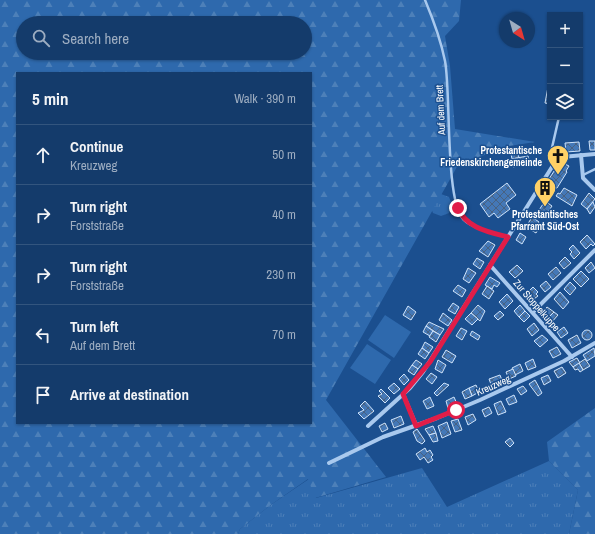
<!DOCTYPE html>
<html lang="en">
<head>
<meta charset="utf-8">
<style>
  :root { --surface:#143b6b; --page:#214673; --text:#f1f3f6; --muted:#9dadc1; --line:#33557e }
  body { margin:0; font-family:"Archivo Narrow",sans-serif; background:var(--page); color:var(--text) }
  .controls { position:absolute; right:12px; top:12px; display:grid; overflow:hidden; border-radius:0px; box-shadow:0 1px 3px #0004 }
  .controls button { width:36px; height:36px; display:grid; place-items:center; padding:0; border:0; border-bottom:1px solid var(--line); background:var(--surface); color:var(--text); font:20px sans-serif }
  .compass { position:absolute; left:499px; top:12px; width:36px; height:36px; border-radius:50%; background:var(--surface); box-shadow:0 1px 3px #0004; rotate:143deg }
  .stop { position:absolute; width:12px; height:12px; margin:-9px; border:3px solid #e11d48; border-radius:50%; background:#fff }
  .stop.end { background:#e11d48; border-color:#fff; box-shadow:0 1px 4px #0008 }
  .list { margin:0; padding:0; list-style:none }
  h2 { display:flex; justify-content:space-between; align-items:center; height:52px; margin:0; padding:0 16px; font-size:17px }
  h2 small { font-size:13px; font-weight:400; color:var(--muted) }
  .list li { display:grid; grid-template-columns:26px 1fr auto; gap:12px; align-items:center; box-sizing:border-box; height:60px; padding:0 16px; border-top:1px solid var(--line) }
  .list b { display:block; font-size:15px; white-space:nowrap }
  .list p { margin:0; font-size:13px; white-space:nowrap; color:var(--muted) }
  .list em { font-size:13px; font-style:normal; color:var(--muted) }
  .icon { flex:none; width:22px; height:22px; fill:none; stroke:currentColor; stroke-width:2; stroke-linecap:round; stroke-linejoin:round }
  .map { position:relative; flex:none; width:595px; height:534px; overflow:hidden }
  .search { position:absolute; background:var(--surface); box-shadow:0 1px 3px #0004; left:16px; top:16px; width:296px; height:44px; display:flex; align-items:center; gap:10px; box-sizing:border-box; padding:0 14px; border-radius:22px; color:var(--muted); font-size:15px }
  .panel { position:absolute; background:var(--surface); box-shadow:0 1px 3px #0004; left:16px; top:72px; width:296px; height:352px; border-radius:0px }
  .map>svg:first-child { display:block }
  .grass { fill:url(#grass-tufts) }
  .forest { fill:url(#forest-firs); fill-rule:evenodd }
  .park { fill:#2e69ad }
  .building { fill:url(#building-cross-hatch); stroke:#cfe3fa }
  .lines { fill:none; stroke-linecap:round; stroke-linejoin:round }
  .service { stroke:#a9c9ee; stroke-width:2.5 }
  .minor { stroke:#a9c9ee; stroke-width:4 }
  .route { stroke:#e11d48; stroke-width:5 }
  .labels { text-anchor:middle; stroke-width:3; stroke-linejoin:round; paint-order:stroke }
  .street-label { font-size:10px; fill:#fff; stroke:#1b4f8f }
  .poi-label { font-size:10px; font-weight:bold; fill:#fff; stroke:#1b4f8f; text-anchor:end }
</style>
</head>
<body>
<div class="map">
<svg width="595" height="534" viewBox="0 0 595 534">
  <defs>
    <pattern id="grass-tufts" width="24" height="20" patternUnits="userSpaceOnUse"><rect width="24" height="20" fill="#2e69ad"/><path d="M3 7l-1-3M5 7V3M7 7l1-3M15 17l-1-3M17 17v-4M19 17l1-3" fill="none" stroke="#4d80b9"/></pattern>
    <pattern id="forest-firs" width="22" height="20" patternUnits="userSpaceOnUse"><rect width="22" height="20" fill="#2e69ad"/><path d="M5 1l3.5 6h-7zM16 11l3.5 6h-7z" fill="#4d80b9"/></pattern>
    <pattern id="building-cross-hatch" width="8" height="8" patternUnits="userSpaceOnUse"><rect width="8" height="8" fill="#4478b7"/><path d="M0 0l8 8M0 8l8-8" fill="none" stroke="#486282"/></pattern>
  </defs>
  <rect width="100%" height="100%" fill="#1b4f8f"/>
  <g class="grass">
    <path d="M441 194 449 197 452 205 449 213 441 216 433 213 430 205Z"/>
    <path d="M549 461 578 490 569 534H238L240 529 272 504 309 479 316 498 422 468 447 507Z"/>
  </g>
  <g class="forest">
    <path d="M0 0H461L459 21 445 36 450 66 455 129 535 142 509 146 458 165 326 400 386 477 315 498 308 479 272 504 240 529 238 534H0ZM23 23H305V53H23ZM17 73H311V423H17Z"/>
    <path d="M595 408V534H569L578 490 549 461 547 442Z"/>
  </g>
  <g class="park">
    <path d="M385 315 411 332 394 358 368 340Z"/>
    <path d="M367 344 391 360 375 384 350 368Z"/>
  </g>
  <g class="building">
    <path d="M550 76V104L545 103Z"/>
    <path d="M589 141H595V150H590Z"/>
    <path d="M579 142 580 151 566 152 565 143Z"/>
    <path d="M517 148 519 158 512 159 510 149Z"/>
    <path d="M528 156 530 163 513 167 511 159Z"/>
    <path d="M563 163 569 166 566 171 567 172 557 188H550L547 182 558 165 560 167Z"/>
    <path d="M507 183 516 195 506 203 510 209 498 218 494 213 489 217 480 204Z"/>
    <path d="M564 188 577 195 572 206 556 196 558 193 560 194Z"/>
    <path d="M589 193 595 199 587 209 581 204Z"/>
    <path d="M545 201 552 206 546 215 539 210Z"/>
    <path d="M593 202 595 207 590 214 587 209Z"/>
    <path d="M532 217 539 222 536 227 539 228 536 233 526 227Z"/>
    <path d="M520 233 526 237 522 244 516 240Z"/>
    <path d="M587 235 595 244 593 246 591 244 586 249 580 242Z"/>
    <path d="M488 241 495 245 488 257 479 251Z"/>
    <path d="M573 245 580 253 574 259 570 254 572 252 569 249Z"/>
    <path d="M565 257 571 263 564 269 559 263Z"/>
    <path d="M477 258 484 262 480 269 473 264Z"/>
    <path d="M591 262 595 268 589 273 585 268Z"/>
    <path d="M517 265 523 271 515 278 509 272Z"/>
    <path d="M556 267 561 273 553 280 548 274Z"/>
    <path d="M468 268 476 273 469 283 463 279Z"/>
    <path d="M581 271 589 279 581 287 573 279Z"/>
    <path d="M490 277 500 283 497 287 494 285 492 289 485 285Z"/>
    <path d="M546 281 551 287 545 292 540 286Z"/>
    <path d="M570 282 576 288 570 295 564 289Z"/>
    <path d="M458 285 466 290 462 297 453 291Z"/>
    <path d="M487 286 494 291 489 299 482 294Z"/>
    <path d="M533 287 538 292 536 294 538 296 531 301 525 295Z"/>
    <path d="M560 292 569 302 563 309 554 299Z"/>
    <path d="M507 294 513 301 505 309 499 302Z"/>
    <path d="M453 303 459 307 455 314 448 310Z"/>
    <path d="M478 305 485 311 480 321 471 313Z"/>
    <path d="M520 305 525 311 519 317 514 311Z"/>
    <path d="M408 306 416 312 411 320 403 315Z"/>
    <path d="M547 307 554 312 547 320 541 314Z"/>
    <path d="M500 311 504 315 498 320 494 316Z"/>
    <path d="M525 311 530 316 524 322 519 317Z"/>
    <path d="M554 312 558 315 551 323 547 319Z"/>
    <path d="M443 313 452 320 448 326 439 320Z"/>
    <path d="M471 313 478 319 472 325 465 319Z"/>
    <path d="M429 322 444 329 440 335 426 326Z"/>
    <path d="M534 323 539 330 532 336 527 329Z"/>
    <path d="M426 326 433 331 430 336 423 332Z"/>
    <path d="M564 327 568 333 561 338 557 332Z"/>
    <path d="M461 328 467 331 462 340 456 336Z"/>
    <circle cx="587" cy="335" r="5"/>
    <path d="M433 331 440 335 436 342 429 337Z"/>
    <path d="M472 331 480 336 478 340 470 335Z"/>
    <path d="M542 335 548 340 540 347 534 341Z"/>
    <path d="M577 335 581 343 572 348 568 340Z"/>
    <path d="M425 342 433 347 429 353 422 348Z"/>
    <path d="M557 347 561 354 553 358 549 351Z"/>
    <path d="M422 348 429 353 425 359 418 354Z"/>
    <path d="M594 348 595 356 587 361 583 355Z"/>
    <path d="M446 350 456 356 452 363 442 357Z"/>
    <path d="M577 358 580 363 573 367 569 362Z"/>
    <path d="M533 359 536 367 528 370 525 363Z"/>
    <path d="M585 359 590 366 583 370 579 363Z"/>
    <path d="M416 360 422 364 418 369 412 365Z"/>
    <path d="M438 360 446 365 442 373 435 369Z"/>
    <path d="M579 363 583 370 580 372 578 369 575 370 573 367Z"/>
    <path d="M520 364 523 371 515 375 512 368Z"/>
    <path d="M412 365 418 369 414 375 408 371Z"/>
    <path d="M562 367 566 373 558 378 554 371Z"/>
    <path d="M513 369 516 376 509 379 506 372Z"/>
    <path d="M431 373 437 377 432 384 426 379Z"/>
    <path d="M404 374 409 380 404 385 399 379Z"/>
    <path d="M500 375 503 383 492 387 489 379Z"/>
    <path d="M548 375 551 381 544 385 541 378Z"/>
    <path d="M535 380 542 393 538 396 529 384Z"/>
    <path d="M394 383 400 389 394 394 388 388Z"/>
    <path d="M444 383 449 385 437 396 434 393Z"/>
    <path d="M476 385 479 392 472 396 469 388Z"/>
    <path d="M523 386 527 391 521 395 517 389Z"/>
    <path d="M469 388 472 396 465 399 462 392Z"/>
    <path d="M381 389 390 398 385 403 378 396 382 394 379 391Z"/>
    <path d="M514 395 517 402 509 405 506 399Z"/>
    <path d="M430 397 434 406 427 409 423 401Z"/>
    <path d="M454 397 457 404 448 408 446 401Z"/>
    <path d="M365 401 374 411 364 419 358 413 364 410 360 406Z"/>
    <path d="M501 401 506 412 498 415 494 404Z"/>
    <path d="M489 407 492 413 485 417 482 410Z"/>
    <path d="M473 414 476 420 468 425 465 417Z"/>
    <path d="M401 416 404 424 394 428 391 420Z"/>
    <path d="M458 419 462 430 455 432 451 421Z"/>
    <path d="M447 422 451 434 442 438 438 426Z"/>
    <path d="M385 423 388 429 382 432 379 426Z"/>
    <path d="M433 426 436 433 429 435 425 429Z"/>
    <path d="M417 429 425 441 422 444 417 441 413 432Z"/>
    <path d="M436 433 438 441 433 442 429 435Z"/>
    <path d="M510 438 514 443 510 447 505 442Z"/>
    <path d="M425 448 427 452 430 450 433 455 431 457 433 460 428 463 424 457 420 460 416 454Z"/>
  </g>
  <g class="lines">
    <g class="service">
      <path d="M425 0C433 19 441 41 445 61 451 92 445 199 463 219 473 229 494 233 508 237"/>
      <path d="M557 159 551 152 559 117"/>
      <path d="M583 175 595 169"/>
    </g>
    <g class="minor">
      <path d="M581 155 583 178 595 190"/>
      <path d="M490 265 572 357"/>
      <path d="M533 312 595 250"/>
      <path d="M403 394 416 425"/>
      <path d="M368 426 410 388 423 372 557 159 562 157 595 154"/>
      <path d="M329 463 383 437 437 418 480 400 564 361 595 343"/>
    </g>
  </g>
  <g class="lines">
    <path class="route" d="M456 410 416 426 403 394 430 362 508 237C489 232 466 228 458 208"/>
  </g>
  <defs>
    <g id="church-pin" transform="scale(1.15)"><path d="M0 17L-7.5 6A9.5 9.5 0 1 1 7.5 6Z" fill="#ffd166" stroke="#1b4f8f"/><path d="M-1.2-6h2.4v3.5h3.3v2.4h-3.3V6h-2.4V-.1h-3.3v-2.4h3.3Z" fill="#111"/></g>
    <g id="building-pin" transform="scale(1.15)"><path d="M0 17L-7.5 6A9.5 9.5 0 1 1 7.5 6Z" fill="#ffd166" stroke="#1b4f8f"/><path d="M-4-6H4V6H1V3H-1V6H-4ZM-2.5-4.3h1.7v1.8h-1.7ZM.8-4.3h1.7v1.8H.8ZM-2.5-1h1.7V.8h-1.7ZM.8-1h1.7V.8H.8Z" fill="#111"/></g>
  </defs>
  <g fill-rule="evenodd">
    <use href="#church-pin" x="558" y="156"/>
    <use href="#building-pin" x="545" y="188"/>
  </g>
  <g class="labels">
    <g class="street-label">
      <text transform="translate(440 110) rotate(-93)" y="4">Auf dem Brett</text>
      <text transform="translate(537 305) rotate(49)" y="4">Zur Stoppelkuppe</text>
      <text transform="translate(493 385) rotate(-24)" y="4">Kreuzweg</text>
    </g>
    <g class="poi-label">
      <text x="542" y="154">Protestantische<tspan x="542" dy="12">Friedenskirchengemeinde</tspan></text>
      <text x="545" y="218" text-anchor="middle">Protestantisches<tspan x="545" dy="12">Pfarramt Süd-Ost</tspan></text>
    </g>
  </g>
</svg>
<div class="controls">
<button>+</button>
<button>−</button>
<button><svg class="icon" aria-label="layers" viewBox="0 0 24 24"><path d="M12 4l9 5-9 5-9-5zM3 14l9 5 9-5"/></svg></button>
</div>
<svg class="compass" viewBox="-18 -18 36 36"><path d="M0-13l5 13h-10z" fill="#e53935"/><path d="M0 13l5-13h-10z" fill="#9dadc1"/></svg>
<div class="stop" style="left:456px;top:410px"></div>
<div class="stop end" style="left:458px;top:208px"></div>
<div class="search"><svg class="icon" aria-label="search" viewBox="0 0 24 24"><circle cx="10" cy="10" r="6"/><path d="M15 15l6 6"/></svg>Search here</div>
<section class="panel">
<h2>5 min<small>Walk · 390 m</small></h2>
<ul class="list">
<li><svg class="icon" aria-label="ahead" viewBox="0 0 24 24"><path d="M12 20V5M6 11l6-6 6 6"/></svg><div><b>Continue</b><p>Kreuzweg</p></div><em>50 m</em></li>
<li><svg class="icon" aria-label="right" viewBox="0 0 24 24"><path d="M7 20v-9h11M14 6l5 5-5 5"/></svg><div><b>Turn right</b><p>Forststraße</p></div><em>40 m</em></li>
<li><svg class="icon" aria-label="right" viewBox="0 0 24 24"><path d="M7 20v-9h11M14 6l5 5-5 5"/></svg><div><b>Turn right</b><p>Forststraße</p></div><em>230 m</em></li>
<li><svg class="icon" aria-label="left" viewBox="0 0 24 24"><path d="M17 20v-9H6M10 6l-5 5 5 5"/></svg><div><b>Turn left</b><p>Auf dem Brett</p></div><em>70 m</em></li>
<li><svg class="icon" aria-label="arrive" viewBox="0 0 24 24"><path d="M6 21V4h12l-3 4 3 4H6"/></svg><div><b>Arrive at destination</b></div></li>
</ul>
</section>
</div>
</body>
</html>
